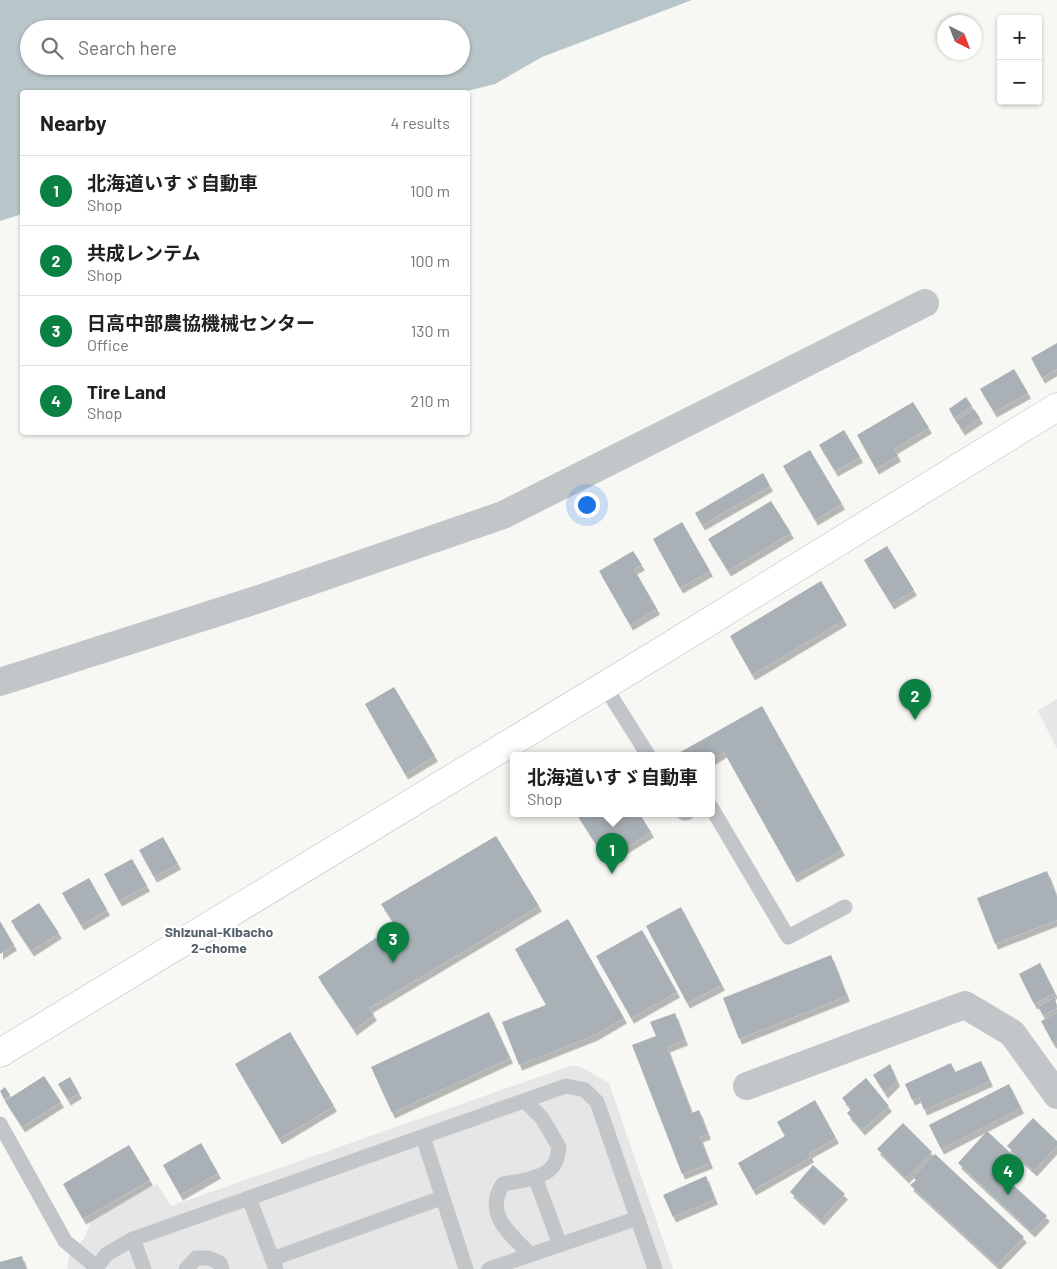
<!DOCTYPE html>
<html lang="en">
<head>
<meta charset="utf-8">
<style>
  :root { --surface:#fff; --page:#f6f6f6; --text:#202124; --muted:#757577; --line:#e0e0e0; --accent:#0b8043 }
  body { margin:0; font-family:Barlow,"Noto Sans JP",sans-serif; background:var(--page); color:var(--text) }
  .controls { position:absolute; right:15px; top:15px; display:grid; overflow:hidden; border-radius:5px; box-shadow:0 1px 4px #0004 }
  .controls button { width:45px; height:45px; display:grid; place-items:center; padding:0; border:0; border-bottom:1px solid var(--line); background:var(--surface); color:var(--text); font:25px sans-serif }
  .compass { position:absolute; left:937px; top:15px; width:45px; height:45px; border-radius:50%; background:var(--surface); box-shadow:0 1px 4px #0004; rotate:138deg }
  .you { position:absolute; left:586px; top:504px; width:18px; height:18px; margin:-12px; border:4px solid #fff; border-radius:50%; background:#1a73e8; box-shadow:0 0 0 8px #1a73e833 }
  .badge { display:grid; place-items:center; width:32px; height:32px; border-radius:50%; background:var(--accent); color:#fff; font-size:16px; font-weight:700 }
  .pin { position:absolute; translate:-50% -41px; filter:drop-shadow(0 1px 2px #0008) }
  .pin::after { content:''; position:absolute; top:26px; width:18px; height:15px; background:inherit; clip-path:polygon(0 0,100% 0,50% 100%) }
  .popup { position:absolute; left:510px; top:752px; width:205px; height:65px; box-sizing:border-box; display:grid; place-content:center; border-radius:5px; background:var(--surface); filter:drop-shadow(0 1px 4px #0005); font-size:16px; white-space:nowrap; color:var(--muted) }
  .popup b { font-size:19px; color:var(--text) }
  .popup::after { content:''; position:absolute; left:50%; top:100%; margin-left:-10px; border:10px solid transparent; border-top-color:var(--surface) }
  .list { margin:0; padding:0; list-style:none }
  h2 { display:flex; justify-content:space-between; align-items:center; height:65px; margin:0; padding:0 20px; font-size:21px }
  h2 small { font-size:16px; font-weight:400; color:var(--muted) }
  .list li { display:grid; grid-template-columns:32px 1fr auto; gap:15px; align-items:center; box-sizing:border-box; height:70px; padding:0 20px; border-top:1px solid var(--line) }
  .list b { display:block; font-size:19px; white-space:nowrap }
  .list p { margin:0; font-size:16px; white-space:nowrap; color:var(--muted) }
  .list em { font-size:16px; font-style:normal; color:var(--muted) }
  .icon { flex:none; width:28px; height:28px; fill:none; stroke:currentColor; stroke-width:2; stroke-linecap:round; stroke-linejoin:round }
  .map { position:relative; flex:none; width:1057px; height:1269px; overflow:hidden }
  .search { position:absolute; background:var(--surface); box-shadow:0 1px 4px #0004; left:20px; top:20px; width:450px; height:55px; display:flex; align-items:center; gap:12px; box-sizing:border-box; padding:0 18px; border-radius:28px; color:var(--muted); font-size:19px }
  .panel { position:absolute; background:var(--surface); box-shadow:0 1px 4px #0004; left:20px; top:90px; width:450px; height:345px; border-radius:5px }
  .map>svg:first-child { display:block }
  .built { fill:#e5e6e5 }
  .water { fill:#b8c5c9; fill-rule:evenodd }
  .building { fill:#a9b1b7; filter:url(#shadow) }
  .lines { fill:none; stroke-linecap:round; stroke-linejoin:round }
  .secondary-casing { stroke:#b4babe; stroke-width:29 }
  .lane { stroke:#c2c6c9; stroke-width:15 }
  .street { stroke:#c2c6c9; stroke-width:28 }
  .secondary { stroke:#fff; stroke-width:28 }
  .labels { text-anchor:middle; stroke-width:5; stroke-linejoin:round; paint-order:stroke }
  .neighbourhood-label { font-size:14px; font-weight:bold; fill:#54616a; stroke:#fff }
</style>
</head>
<body>
<div class="map">
<svg width="1057" height="1269" viewBox="0 0 1057 1269">
  <defs>
    <filter id="shadow"><feDropShadow dx="3" dy="5.5" stdDeviation="0" flood-color="#0004"/></filter>
  </defs>
  <rect width="100%" height="100%" fill="#f7f7f4"/>
  <g class="built">
    <path d="M1057 699V749L1038 711Z"/>
    <path d="M573 1065 581 1067 609 1083 673 1269H67L69 1257 85 1237 91 1221 157 1184 171 1206Z"/>
  </g>
  <path class="water" d="M0 0H692L542 57 495 84 463 92H22V214L0 221ZM29 29H461V66H29Z"/>
  <g class="building">
    <path d="M1057 343V369L1042 378 1031 358Z"/>
    <path d="M1014 369 1028 393 994 412 980 389Z"/>
    <path d="M966 397 972 406 954 418 949 409Z"/>
    <path d="M913 402 929 428 894 449 898 456 876 469 857 435Z"/>
    <path d="M974 409 980 418 962 430 956 421Z"/>
    <path d="M844 430 860 457 835 471 819 445Z"/>
    <path d="M810 450 842 504 815 520 783 466Z"/>
    <path d="M763 473 770 486 702 525 695 513Z"/>
    <path d="M771 501 791 533 728 571 708 539Z"/>
    <path d="M682 522 710 571 680 588 653 539Z"/>
    <path d="M887 546 914 590 891 604 864 560Z"/>
    <path d="M633 551 642 565 634 569 657 609 630 625 599 571Z"/>
    <path d="M821 581 844 620 752 675 730 636Z"/>
    <path d="M394 687 435 756 405 774 365 704Z"/>
    <path d="M762 706 842 850 794 877 724 752 711 760V755L677 754Z"/>
    <path d="M576 813H639L651 832 606 860Z"/>
    <path d="M496 836 539 906 369 1008 374 1015 354 1030 318 977 395 925 381 904Z"/>
    <path d="M163 837 178 864 154 877 139 850Z"/>
    <path d="M132 859 147 886 119 901 104 874Z"/>
    <path d="M1047 871 1057 897V920L995 944 977 898Z"/>
    <path d="M89 878 107 910 81 925 62 893Z"/>
    <path d="M39 903 59 933 31 951 11 921Z"/>
    <path d="M681 907 722 985 687 1003 646 926Z"/>
    <path d="M568 919 624 1018 595 1035 519 1065 502 1022 546 1005 515 949Z"/>
    <path d="M0 921 14 945 0 954Z"/>
    <path d="M642 930 677 992 631 1018 596 956Z"/>
    <path d="M831 955 847 996 739 1039 723 998Z"/>
    <path d="M1040 963 1055 993 1034 1004 1019 974Z"/>
    <path d="M1055 997 1057 1008 1043 1015 1038 1007Z"/>
    <path d="M489 1012 510 1058 392 1113 371 1067Z"/>
    <path d="M675 1013 685 1040 667 1047 692 1113 699 1110 708 1134 700 1137 710 1163 682 1174 632 1045 656 1036 650 1022Z"/>
    <path d="M1057 1013V1041L1053 1043 1041 1021Z"/>
    <path d="M290 1032 334 1106 279 1139 235 1064Z"/>
    <path d="M981 1061 990 1081 924 1110 919 1097 912 1100 905 1084 951 1063 955 1072Z"/>
    <path d="M890 1064 897 1081 885 1093 873 1075Z"/>
    <path d="M44 1076 61 1102 22 1127 5 1101Z"/>
    <path d="M70 1077 79 1093 68 1100 58 1084Z"/>
    <path d="M866 1078 889 1106 862 1130 847 1113 851 1109 842 1098Z"/>
    <path d="M1009 1084 1021 1108 941 1149 929 1125Z"/>
    <path d="M5 1087 10 1095 4 1099 0 1091Z"/>
    <path d="M815 1100 836 1138 809 1153 811 1157 753 1190 738 1163 785 1136 777 1122Z"/>
    <path d="M1033 1118 1057 1141V1146L1034 1171 1007 1146Z"/>
    <path d="M903 1123 932 1152 906 1178 877 1149Z"/>
    <path d="M987 1131 1016 1158 1001 1174 1047 1216 1032 1232 958 1163Z"/>
    <path d="M201 1143 218 1173 180 1195 163 1165Z"/>
    <path d="M129 1145 150 1180 83 1219 63 1184Z"/>
    <path d="M935 1154 1024 1237 997 1265 910 1185 916 1180 913 1177Z"/>
    <path d="M813 1165 845 1194 821 1220 790 1192Z"/>
    <path d="M706 1176 715 1199 673 1217 663 1195Z"/>
    <path d="M22 1256 26 1269H0V1262Z"/>
  </g>
  <g class="lines">
    <g class="secondary-casing">
      <path id="secondary" d="M0 1053 655 655 1057 407"/>
    </g>
    <g class="lane">
      <path d="M604 685 648 755"/>
      <path d="M711 807 788 937 845 907"/>
      <path d="M684 813H687"/>
      <path d="M525 1101 542 1118 559 1147C558 1151 558 1158 555 1163 547 1179 519 1181 503 1184 483 1214 511 1235 531 1255"/>
      <path d="M0 1124 65 1241 95 1266"/>
      <path d="M423 1137 466 1269"/>
      <path d="M535 1177 560 1245"/>
      <path d="M249 1198 276 1269"/>
      <path d="M133 1239 144 1269"/>
      <path d="M272 1259 441 1198"/>
      <path d="M95 1269 107 1254 133 1239 566 1086 585 1090 597 1102 655 1269"/>
      <path d="M186 1269 196 1258H209L220 1263 222 1269"/>
      <path d="M489 1269 638 1218"/>
    </g>
    <g class="street">
      <path d="M0 682 262 598 503 515 925 303"/>
      <path d="M747 1086 965 1005 1012 1033 1057 1095"/>
    </g>
    <use href="#secondary" class="secondary"/>
  </g>
  <g class="labels">
    <g class="neighbourhood-label">
      <text x="219" y="937">Shizunai-Kibacho<tspan x="219" dy="16">2-chome</tspan></text>
    </g>
  </g>
</svg>
<div class="controls">
<button>+</button>
<button>−</button>
</div>
<svg class="compass" viewBox="-18 -18 36 36"><path d="M0-13l5 13h-10z" fill="#e53935"/><path d="M0 13l5-13h-10z" fill="#757577"/></svg>
<div class="you"></div>
<div class="pin badge" style="left:612px;top:874px">1</div>
<div class="popup"><b>北海道いすゞ自動車</b>Shop</div>
<div class="pin badge" style="left:915px;top:720px">2</div>
<div class="pin badge" style="left:393px;top:963px">3</div>
<div class="pin badge" style="left:1008px;top:1195px">4</div>
<div class="search"><svg class="icon" aria-label="search" viewBox="0 0 24 24"><circle cx="10" cy="10" r="6"/><path d="M15 15l6 6"/></svg>Search here</div>
<section class="panel">
<h2>Nearby<small>4 results</small></h2>
<ul class="list">
<li><span class="badge">1</span><div><b>北海道いすゞ自動車</b><p>Shop</p></div><em>100 m</em></li>
<li><span class="badge">2</span><div><b>共成レンテム</b><p>Shop</p></div><em>100 m</em></li>
<li><span class="badge">3</span><div><b>日高中部農協機械センター</b><p>Office</p></div><em>130 m</em></li>
<li><span class="badge">4</span><div><b>Tire Land</b><p>Shop</p></div><em>210 m</em></li>
</ul>
</section>
</div>
</body>
</html>
